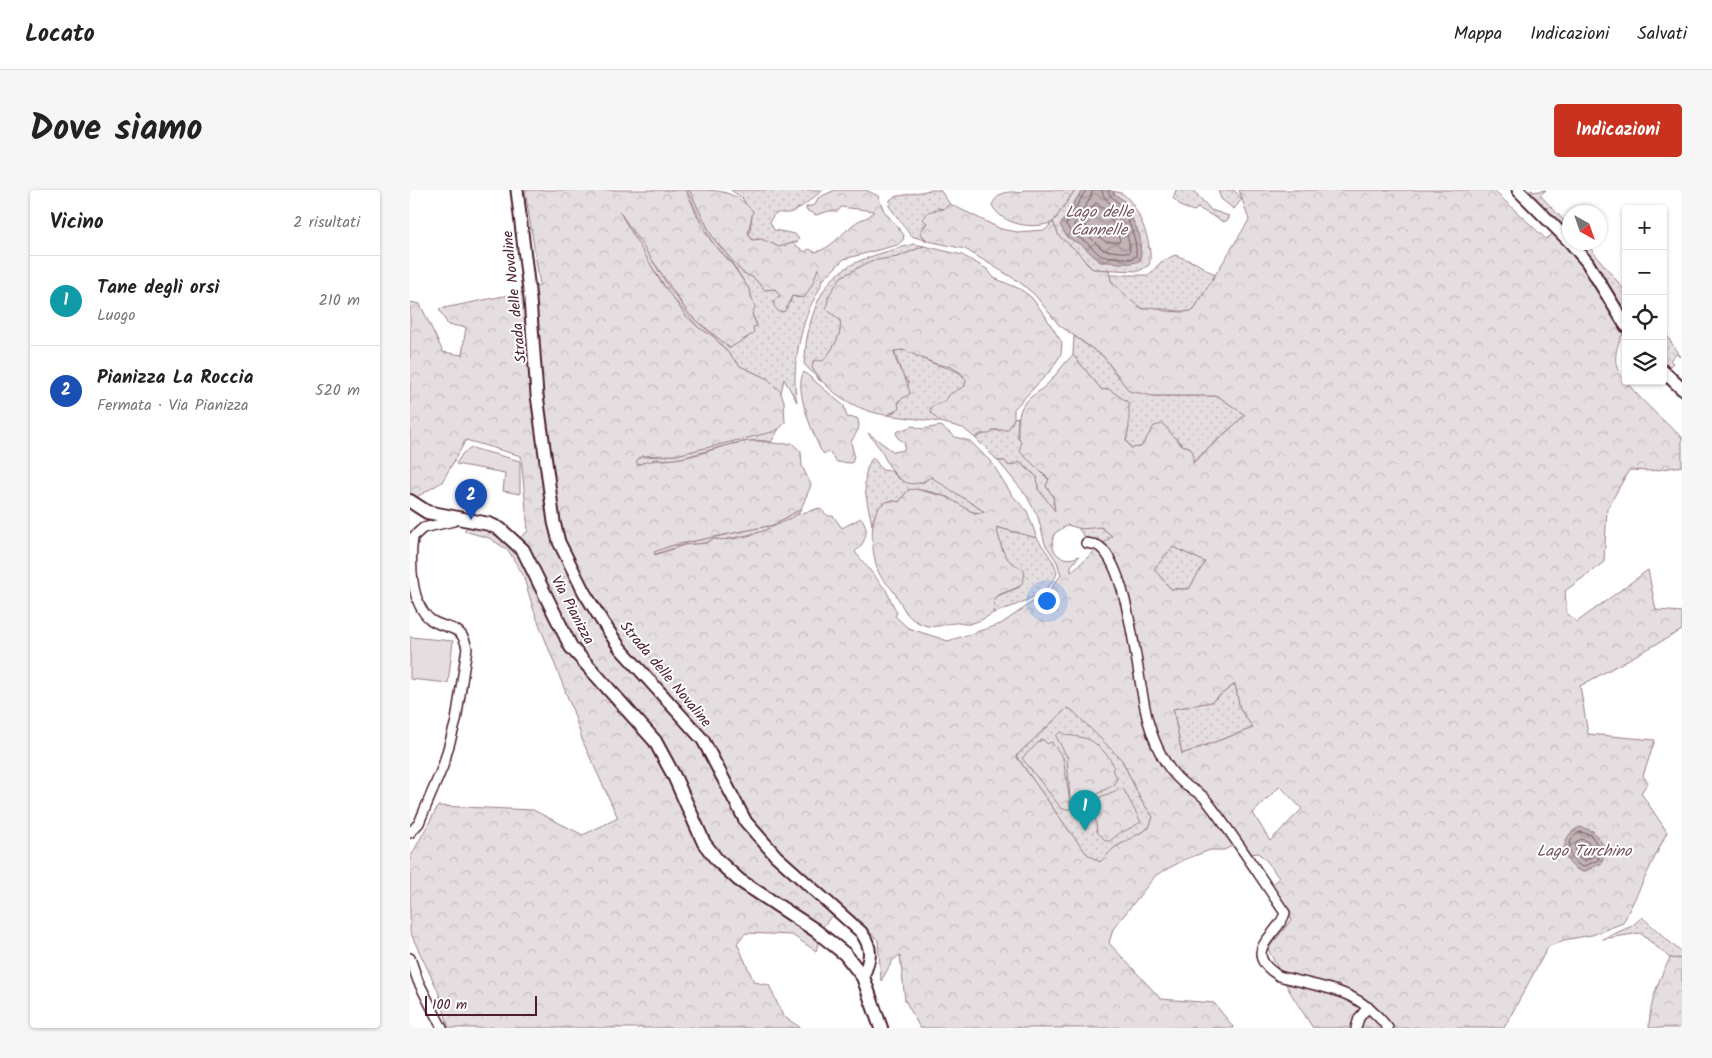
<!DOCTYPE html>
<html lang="it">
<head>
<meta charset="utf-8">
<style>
  :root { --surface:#fff; --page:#f6f6f6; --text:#222; --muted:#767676; --line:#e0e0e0; --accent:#c8321e }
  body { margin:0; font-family:Kalam,sans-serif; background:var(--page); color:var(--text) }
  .controls { position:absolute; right:15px; top:15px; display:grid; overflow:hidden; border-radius:5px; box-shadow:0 1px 4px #0004 }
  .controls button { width:45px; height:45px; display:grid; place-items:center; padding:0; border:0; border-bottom:1px solid var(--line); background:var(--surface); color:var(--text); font:25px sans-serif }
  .compass { position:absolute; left:1152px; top:15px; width:45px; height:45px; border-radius:50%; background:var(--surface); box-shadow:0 1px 4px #0004; rotate:140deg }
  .scale { position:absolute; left:15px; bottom:12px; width:112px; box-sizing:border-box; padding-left:5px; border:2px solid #4a1f2b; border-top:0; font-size:14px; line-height:18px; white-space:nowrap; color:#4a1f2b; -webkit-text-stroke:4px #fff; paint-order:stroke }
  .you { position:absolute; left:636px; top:410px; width:18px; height:18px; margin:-12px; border:4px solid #fff; border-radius:50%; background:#1a73e8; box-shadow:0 0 0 8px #1a73e833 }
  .badge { display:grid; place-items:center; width:32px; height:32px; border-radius:50%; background:var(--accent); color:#fff; font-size:16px; font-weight:700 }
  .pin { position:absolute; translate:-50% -41px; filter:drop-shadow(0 1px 2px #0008) }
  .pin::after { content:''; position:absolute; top:26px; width:18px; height:15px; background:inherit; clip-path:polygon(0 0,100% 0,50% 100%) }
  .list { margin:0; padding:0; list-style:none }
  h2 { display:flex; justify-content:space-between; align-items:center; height:65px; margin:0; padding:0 20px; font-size:21px }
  h2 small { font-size:16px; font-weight:400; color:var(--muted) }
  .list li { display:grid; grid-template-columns:32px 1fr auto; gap:15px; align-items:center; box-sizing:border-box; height:90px; padding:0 20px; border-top:1px solid var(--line) }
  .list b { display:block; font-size:19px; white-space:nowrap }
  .list p { margin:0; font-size:16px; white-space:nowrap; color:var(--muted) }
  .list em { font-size:16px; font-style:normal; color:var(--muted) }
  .icon { flex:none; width:28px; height:28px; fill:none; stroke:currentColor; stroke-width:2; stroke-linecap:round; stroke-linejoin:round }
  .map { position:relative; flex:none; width:1272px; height:838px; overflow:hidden; border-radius:5px }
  header { display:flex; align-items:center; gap:30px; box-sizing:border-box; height:70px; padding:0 25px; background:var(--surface); border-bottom:1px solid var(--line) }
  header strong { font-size:24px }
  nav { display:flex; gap:28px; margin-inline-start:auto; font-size:18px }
  .intro { display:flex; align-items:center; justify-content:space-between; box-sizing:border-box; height:120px; padding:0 30px }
  h1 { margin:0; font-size:35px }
  .button { padding:12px 22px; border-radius:5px; background:var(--accent); color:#fff; font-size:18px; font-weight:700 }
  main { display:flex; gap:30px; padding:0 30px }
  aside { flex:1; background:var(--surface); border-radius:5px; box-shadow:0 1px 4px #0004 }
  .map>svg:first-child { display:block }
  .grass { fill:url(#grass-dots); stroke:#987e86 }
  .forest { fill:url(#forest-crowns); stroke:#987e86; fill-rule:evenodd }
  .garden { fill:#e5dee0; stroke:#987e86 }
  .water { fill:url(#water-waves); stroke:#91787e }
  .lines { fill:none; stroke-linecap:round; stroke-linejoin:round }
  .shore { stroke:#7a5a63; stroke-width:1 }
  .street-casing { stroke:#4a1f2b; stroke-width:12 }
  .secondary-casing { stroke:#4a1f2b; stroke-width:15 }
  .primary-casing { stroke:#4a1f2b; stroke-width:16 }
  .street { stroke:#fff; stroke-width:9 }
  .secondary { stroke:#fff; stroke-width:11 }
  .primary { stroke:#fff; stroke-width:12 }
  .labels { text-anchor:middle; stroke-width:4; stroke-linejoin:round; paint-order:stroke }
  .street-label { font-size:15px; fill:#4a1f2b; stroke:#fff }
  .water-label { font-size:16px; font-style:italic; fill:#74535c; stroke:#fff }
</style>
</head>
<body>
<header>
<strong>Locato</strong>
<nav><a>Mappa</a><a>Indicazioni</a><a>Salvati</a></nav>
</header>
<div class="intro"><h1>Dove siamo</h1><a class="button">Indicazioni</a></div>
<main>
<aside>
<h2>Vicino<small>2 risultati</small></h2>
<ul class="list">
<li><span class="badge" style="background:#0f9aa8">1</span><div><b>Tane degli orsi</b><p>Luogo</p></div><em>210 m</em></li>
<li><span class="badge" style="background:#1a4fb4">2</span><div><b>Pianizza La Roccia</b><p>Fermata · Via Pianizza</p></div><em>520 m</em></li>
</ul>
</aside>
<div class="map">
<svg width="1272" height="838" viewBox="0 0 1272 838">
  <defs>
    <pattern id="grass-dots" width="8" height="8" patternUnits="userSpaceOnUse" patternTransform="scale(1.25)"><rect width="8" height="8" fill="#e5dee0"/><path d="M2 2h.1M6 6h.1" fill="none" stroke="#c6bec0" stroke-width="1.8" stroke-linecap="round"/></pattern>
    <pattern id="forest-crowns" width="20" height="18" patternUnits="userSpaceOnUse" patternTransform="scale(1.25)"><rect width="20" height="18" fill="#e5dee0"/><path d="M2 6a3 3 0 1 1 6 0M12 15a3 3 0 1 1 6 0" fill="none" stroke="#c6bec0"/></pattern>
    <pattern id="water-waves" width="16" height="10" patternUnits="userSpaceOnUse" patternTransform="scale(1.25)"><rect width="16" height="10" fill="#c1b3b6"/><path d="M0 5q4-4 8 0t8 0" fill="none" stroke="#9f9194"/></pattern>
  </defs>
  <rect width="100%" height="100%" fill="#fff"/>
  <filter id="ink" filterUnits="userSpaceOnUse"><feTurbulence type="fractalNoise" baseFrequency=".02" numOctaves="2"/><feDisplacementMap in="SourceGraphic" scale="10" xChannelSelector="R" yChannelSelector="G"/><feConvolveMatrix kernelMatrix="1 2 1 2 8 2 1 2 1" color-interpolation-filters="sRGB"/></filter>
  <g filter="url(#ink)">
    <g class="grass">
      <path d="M209 0C229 43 247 87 279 123 290 137 306 145 320 158L331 149 335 150 340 145 343 137 347 135 342 124 339 99 322 73 302 52 276 0H279L303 48 332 82 344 88 355 100 365 99 380 113 382 106 389 108 408 78C410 81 412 84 412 88 412 98 404 108 400 117 389 144 381 184 387 212L374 189 371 203 358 189 330 176 303 146 289 138 261 106 240 74 227 270 231 267 266 265 369 239 361 252C335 245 293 264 266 269 259 270 251 269 243 269L244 361 260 356 363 335 391 319C380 340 334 345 313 350L303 349 296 353 274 355 236 367 209 117Z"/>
      <path d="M321 0H413C404 7 393 17 382 22 371 26 365 17 360 32L364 40 385 44 389 49 387 52 369 57 348 49 343 50 339 47 342 25 333 9Z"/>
      <path d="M521 0H530L540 14 534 19 527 18 513 29 517 32 511 39 513 48 518 51 501 46 479 16 480 10 484 7Z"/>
      <path d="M665 0C676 0 703 0 711 3 727 10 745 59 739 75L729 81 683 79 649 46 643 32Z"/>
      <path d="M766 0H783L801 20 819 26V29L814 32 788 18 784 21 772 17 763 8Z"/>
      <path d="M808 0H824L832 9 824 19 811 9Z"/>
      <path d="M1115 0H1122L1123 2 1136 0 1130 5 1159 36V47Z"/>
      <path d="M1165 53H1176L1216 102V123Z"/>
      <path d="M504 54 514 56 488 67 461 71 431 87 421 123 430 130C433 145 422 160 413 172L404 170C401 179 406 184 411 192L394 174C396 164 395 153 398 143 413 75 443 71 504 54Z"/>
      <path d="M765 65 786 73 805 85 783 121C766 123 750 116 733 119 721 111 704 98 698 85H739L751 72Z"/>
      <path d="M1253 139 1270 167 1266 164 1260 170 1263 173 1259 177 1253 168Z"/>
      <path d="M664 146 694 167 708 187 743 206H808L835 225 781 274 779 257 772 255 767 249 739 245 731 257 721 258 716 250 719 237 692 200 663 165Z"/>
      <path d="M493 160C503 163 512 169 522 173 536 179 547 177 556 190L555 196C543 205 532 212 520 222L530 232 477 225 483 223 499 193 492 184 484 161Z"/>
      <path d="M608 227 607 245 624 275 639 290 636 296 643 306 645 322 628 299 627 287 609 272 599 276 595 271H588L565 248 583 240 590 241 604 228Z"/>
      <path d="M463 267 472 280 481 281 489 289 514 292 521 286 575 322C560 325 552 316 540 309 530 303 509 298 498 300L489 312C473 307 465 320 462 335 458 312 448 288 463 267Z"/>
      <path d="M586 337 627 348 644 373 647 382C645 402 600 418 583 423L585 407 610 397 611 378C593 376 591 352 586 337Z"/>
      <path d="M683 337H691L702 346 691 355 676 349 668 338Z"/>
      <path d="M763 357 796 372 779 399H761L743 379Z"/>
      <path d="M825 494 830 519 843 538 772 564 763 519 801 512Z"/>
      <path d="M657 518 662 520 712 570 731 610 743 627 739 638 704 658 690 672 677 664 660 642 606 566Z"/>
      <path d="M1232 727 1272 763V769L1260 768 1230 743 1192 749 1222 736Z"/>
    </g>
    <g class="forest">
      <path d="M115 0H276L292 37 302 52 321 73 339 99 345 117 342 124 347 136 343 137 344 143 320 158 279 124 209 21 249 89 276 126 289 138 303 146 330 176 358 189 370 201 374 211 375 233 369 239 362 242 266 265 231 266 227 270V275C240 269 251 271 265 269 291 266 315 253 341 251 357 250 366 256 382 253L391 262 392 276 401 295 391 319 363 335 260 356 244 362 245 365 274 355 296 353 303 349C330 353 363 338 386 325 393 322 402 321 409 318L418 326H423L432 338 451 328C461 339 455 354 445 362L476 400 487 423 485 426 498 438 538 451 591 434 640 400 651 385 647 372 635 354 628 327 616 305 588 271H595L599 276 609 272 627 287 628 299 645 321 643 306 636 296 639 289 610 262 611 252C607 245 608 242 608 234 609 206 628 207 642 189 649 181 654 173 663 165L692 200 699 199 719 213V237L716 250 721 258 731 257 744 236 753 234 771 255 779 257 783 262V273L835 225 808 206H743L719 201 694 167 649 135 624 104 608 91 555 59 518 51 510 43 517 33 513 29 518 22 534 19 540 14 591 39 607 42 635 40 643 32C624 40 591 35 582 15 587 3 598 0 610 3L613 0H665L643 32 649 46 668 62 677 74 683 79 699 80 701 91 724 113 733 119 743 117 755 121 772 122 783 121 839 30 829 0H1083L1136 49 1144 43C1175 70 1194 107 1213 144 1207 154 1203 168 1208 180 1216 196 1257 235 1272 247V276L1241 281 1219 280 1197 319 1194 372 1155 401 1157 424 1167 432 1238 380 1246 420 1272 422V440L1170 496 1178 544 1245 550 1233 586 1238 592 1231 603 1257 642 1213 733 1182 745 1154 750 1138 757 1094 838H903L880 802 858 759 882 729 859 696 869 688 857 671 848 663 840 664 831 652 814 660H800L776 669 746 685 703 739 699 753 751 809 804 813 824 838H510L495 810 490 765 483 770 471 791 468 750 430 715 412 738 406 761 382 745 336 743 327 753 344 792 359 795 373 826 391 838H39L28 801 0 742V668L28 616 123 620 173 645 208 628 173 552 163 521 124 421 113 385 98 360 79 348 54 341 59 334 78 338 104 353 118 341 111 266 56 250 32 292 0 311V112L10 114 33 162 52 165 56 137 38 135 29 119 114 102 130 95ZM657 335 672 339 691 337 702 346 661 382V376L669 366C652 375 636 360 645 343ZM763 357 795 372 779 399H761L744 379ZM825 494 830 519 843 538 772 564 763 519 801 512ZM657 518 662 520 712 570 731 610 743 627 739 638 704 658 690 672 677 664 660 642 606 566ZM870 596 892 619 860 651 843 623Z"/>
      <path d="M279 0C310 0 323 0 343 21L338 43 342 50 352 49 369 57 383 53 395 62 399 59 405 62C421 59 432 43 444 34 451 28 459 29 464 21L431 17 428 21H419L406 25 396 20V17L405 15 408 8 425 0H456L468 6 474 21 494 45 493 50 487 55 434 69 413 90 408 78 403 93 394 108 382 106 375 121 369 122 364 116V110L370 106 365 99 355 100 344 88 332 82 303 48Z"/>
      <path d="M514 56 552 65 577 79 584 88 610 99 621 107 634 124 652 153 651 164 642 179 604 219V228L598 240H583L580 244H570L565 248 553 238 530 232 520 222 521 217 535 211 540 204 555 196 556 190 551 183 541 177 526 174 493 160 484 161C485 177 498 188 500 204L488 211 489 219 477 225C448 222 417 202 402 178L404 170 413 171C422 160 433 145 430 130L416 119 419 105 431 87 461 71 488 67Z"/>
      <path d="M394 182 434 216 437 227 447 228C452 239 446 242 441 252L444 265 442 273 427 272 418 261 414 264 410 259C403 242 383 198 394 182Z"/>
      <path d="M503 236 512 239 531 236 545 247 560 251 582 273 602 305 617 321 627 348 586 337C593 360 591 370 614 379 617 401 599 398 585 407L583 423C576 428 568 432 559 434 554 435 549 432 544 433 533 434 525 439 514 435 493 427 495 418 484 402 479 395 471 389 468 381 461 362 454 303 489 312L498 300 505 299 537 307 566 324 575 322 521 287C495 305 482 284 472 262 468 255 462 249 458 243L484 262 494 260 495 253 488 248 486 242Z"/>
      <path d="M650 542C660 547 671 546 680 550 689 555 701 568 704 577L702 580 707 587 705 594 684 606 677 619 668 623 660 609 657 567 646 546Z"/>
      <path d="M631 550H634L637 554 641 552 653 567 661 619H652L612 568Z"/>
      <path d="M713 598 731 632 715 641H712L700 651H696L687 642 684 615 690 607Z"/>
      <path d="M1260 768 1272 769V838H1239C1240 811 1248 791 1260 768Z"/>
    </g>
    <g class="garden">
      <path d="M62 258 110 271V304L93 301 95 283 46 274 53 263Z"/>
      <path d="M0 447 43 451 38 493 0 489Z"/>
    </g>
    <g class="water">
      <path d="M672 0H700L714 11 730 46 731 70C718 77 705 71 690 72L673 56 657 47 650 35Z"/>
      <path d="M1170 637 1183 641 1196 658 1192 673 1173 682C1150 675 1148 646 1170 637Z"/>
    </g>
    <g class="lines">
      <g class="shore">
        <path d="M676 0 656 34 661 43 676 52 691 66 723 69 726 66C728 50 718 29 710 15 707 9 699 8 698 0"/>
        <path d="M682 0 681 7 664 34 665 38 680 47 693 60 719 63C723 55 710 27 705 19 700 11 693 10 692 0"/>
        <path d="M686 13 698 22 710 50 709 52H696L673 34Z"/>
        <path d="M1171 642 1181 645 1191 660 1188 670 1173 677C1158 671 1153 648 1171 642Z"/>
        <path d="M1171 649 1177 651 1184 662 1183 666 1174 670C1166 667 1165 661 1166 653Z"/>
      </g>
      <g class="street-casing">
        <g id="street">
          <path d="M676 353C680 354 687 354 690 357 720 381 727 492 738 531 744 552 755 578 773 593 781 600 791 602 797 611 825 647 849 685 875 723 869 746 828 760 869 786 915 799 946 797 978 838"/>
          <path d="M0 643 9 633 33 576 46 531 57 458C51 433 38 441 21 430 0 414 0 371 3 347L13 338 44 331"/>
          <path d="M0 768 8 791 32 838"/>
          <path d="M946 838 949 828 958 817"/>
        </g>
      </g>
      <g class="secondary-casing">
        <g id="secondary">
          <path d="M107 0 120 109 127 205 144 332 149 352 174 402 192 431 210 458 293 550 336 632 366 666 451 742C464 760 460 768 453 787"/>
          <path d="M1108 0 1160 52"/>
          <path d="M1160 52 1177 72 1216 136"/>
          <path d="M1253 181 1272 199"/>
        </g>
      </g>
      <g class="primary-casing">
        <path id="primary" d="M0 311 17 322 79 334 90 339 113 360 161 457 245 551 265 588 294 653 307 670 329 690 405 740 435 764 453 787 471 838"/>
      </g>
      <use href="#street" class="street"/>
      <use href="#secondary" class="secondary"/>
      <use href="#primary" class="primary"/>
    </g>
  </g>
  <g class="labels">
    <g class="street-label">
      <text transform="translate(104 107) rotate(-96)" y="5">Strada delle Novaline</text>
      <text transform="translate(163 420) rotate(62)" y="5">Via Pianizza</text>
      <text transform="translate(256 484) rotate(50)" y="5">Strada delle Novaline</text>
    </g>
    <g class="water-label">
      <text x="689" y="27">Lago delle<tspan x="689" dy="18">Cannelle</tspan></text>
      <text x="1174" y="666">Lago Turchino</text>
    </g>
  </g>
</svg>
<div class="controls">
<button>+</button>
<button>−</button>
<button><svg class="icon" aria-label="locate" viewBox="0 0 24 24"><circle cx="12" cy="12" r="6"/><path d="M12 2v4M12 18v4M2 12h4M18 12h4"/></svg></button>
<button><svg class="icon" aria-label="layers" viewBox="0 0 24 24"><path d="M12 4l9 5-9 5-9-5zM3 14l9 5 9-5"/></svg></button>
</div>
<svg class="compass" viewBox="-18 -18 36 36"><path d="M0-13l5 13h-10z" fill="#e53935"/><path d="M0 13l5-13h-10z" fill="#767676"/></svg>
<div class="scale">100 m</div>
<div class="you"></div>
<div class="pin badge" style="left:675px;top:641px;background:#0f9aa8">1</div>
<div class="pin badge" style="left:61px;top:330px;background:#1a4fb4">2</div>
</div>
</main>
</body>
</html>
